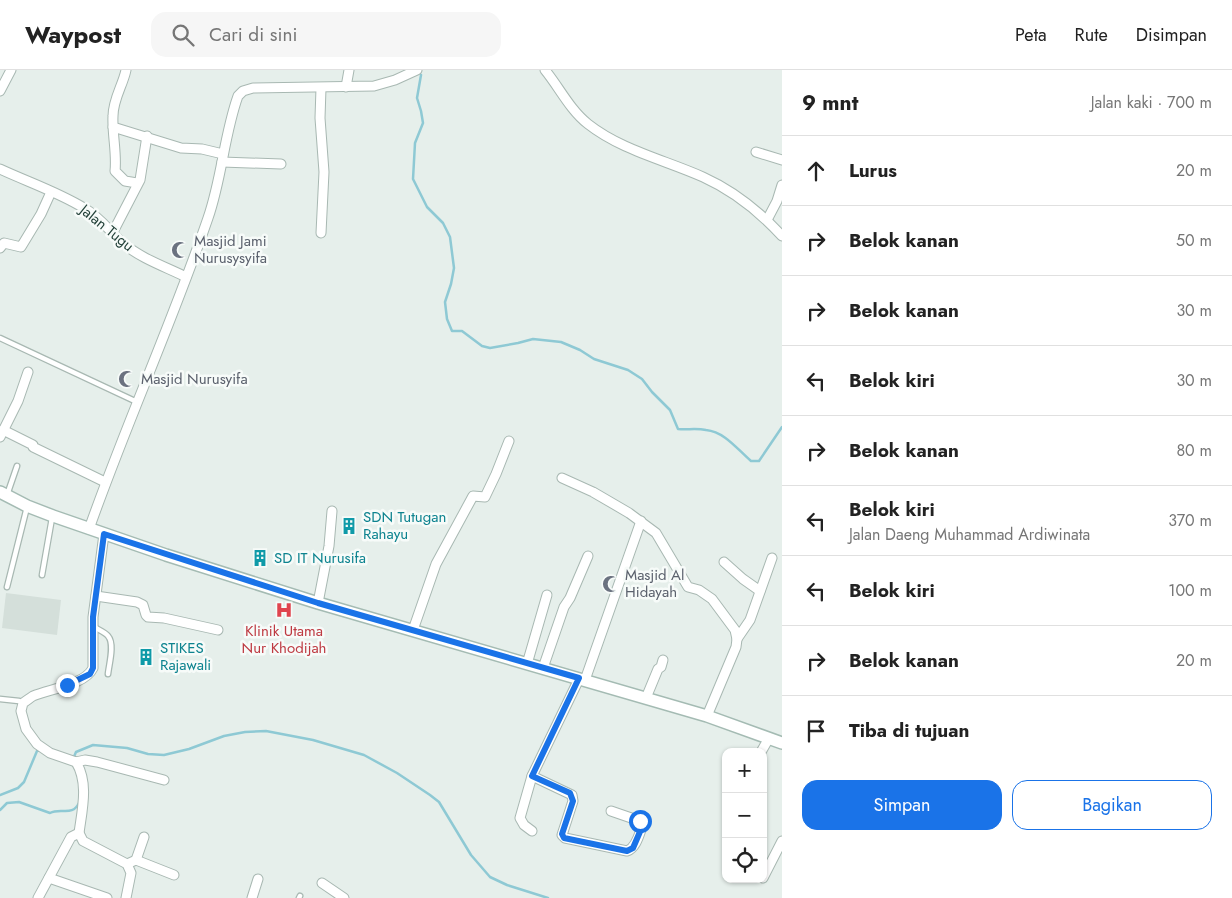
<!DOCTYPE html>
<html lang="id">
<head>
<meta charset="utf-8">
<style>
  :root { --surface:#fff; --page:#f6f6f6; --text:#222; --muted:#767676; --line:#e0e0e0; --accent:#1a73e8 }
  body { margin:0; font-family:Jost,sans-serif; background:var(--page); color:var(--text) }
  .controls { position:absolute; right:15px; bottom:15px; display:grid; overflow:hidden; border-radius:10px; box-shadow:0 1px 4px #0004 }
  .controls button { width:45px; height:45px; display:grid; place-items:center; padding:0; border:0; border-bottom:1px solid var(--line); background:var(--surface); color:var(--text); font:25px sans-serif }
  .stop { position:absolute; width:15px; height:15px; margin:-11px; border:4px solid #1a73e8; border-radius:50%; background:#fff }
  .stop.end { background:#1a73e8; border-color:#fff; box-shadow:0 1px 5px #0008 }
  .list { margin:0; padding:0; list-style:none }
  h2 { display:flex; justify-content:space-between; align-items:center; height:65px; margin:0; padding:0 20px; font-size:21px }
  h2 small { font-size:16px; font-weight:400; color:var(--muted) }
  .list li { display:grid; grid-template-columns:32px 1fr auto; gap:15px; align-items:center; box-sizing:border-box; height:70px; padding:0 20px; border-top:1px solid var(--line) }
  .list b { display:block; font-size:19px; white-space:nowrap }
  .list p { margin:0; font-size:16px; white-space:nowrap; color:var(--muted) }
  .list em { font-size:16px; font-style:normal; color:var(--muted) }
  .actions { display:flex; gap:10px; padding:15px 20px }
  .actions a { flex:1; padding:11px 0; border:1px solid var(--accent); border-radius:15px; text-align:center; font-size:18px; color:var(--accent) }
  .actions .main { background:var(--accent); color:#fff }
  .icon { flex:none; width:28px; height:28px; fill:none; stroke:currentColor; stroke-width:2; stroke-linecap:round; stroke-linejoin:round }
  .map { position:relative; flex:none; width:782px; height:828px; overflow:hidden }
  header { display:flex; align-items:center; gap:30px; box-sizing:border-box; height:70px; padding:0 25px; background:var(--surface); border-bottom:1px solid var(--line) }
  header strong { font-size:24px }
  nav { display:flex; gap:28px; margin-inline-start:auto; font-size:18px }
  .search { width:350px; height:45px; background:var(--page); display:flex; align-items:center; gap:12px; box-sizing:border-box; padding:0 18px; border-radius:15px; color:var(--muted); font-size:19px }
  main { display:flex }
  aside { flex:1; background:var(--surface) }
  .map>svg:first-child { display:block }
  .built { fill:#d4dfda }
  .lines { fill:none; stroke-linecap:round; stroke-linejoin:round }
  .stream { stroke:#8ec9d4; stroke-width:2.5 }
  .service-casing { stroke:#a8b8b2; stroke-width:7 }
  .minor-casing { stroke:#a8b8b2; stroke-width:11 }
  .secondary-casing { stroke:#a4bbb3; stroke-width:14 }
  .service { stroke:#fff; stroke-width:4.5 }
  .minor { stroke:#fff; stroke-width:9 }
  .secondary { stroke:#fff; stroke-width:11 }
  .route { stroke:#1a73e8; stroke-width:6 }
  .labels { text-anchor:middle; stroke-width:5; stroke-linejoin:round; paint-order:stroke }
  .street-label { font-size:15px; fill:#24423a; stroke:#f7fbf9 }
  .worship-label { font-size:15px; fill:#5b616d; stroke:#f7fbf9; text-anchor:start }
  .culture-label { font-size:15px; fill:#0d838f; stroke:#f7fbf9; text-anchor:start }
  .health-label { font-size:15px; fill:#be3a42; stroke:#f7fbf9 }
</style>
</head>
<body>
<header>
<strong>Waypost</strong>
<div class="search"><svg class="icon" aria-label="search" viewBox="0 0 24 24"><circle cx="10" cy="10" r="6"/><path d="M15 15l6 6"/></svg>Cari di sini</div>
<nav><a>Peta</a><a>Rute</a><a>Disimpan</a></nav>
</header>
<main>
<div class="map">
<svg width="782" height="828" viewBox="0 0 782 828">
  <rect width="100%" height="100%" fill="#e6efeb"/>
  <path class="built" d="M6 523 61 530 57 565 2 558Z"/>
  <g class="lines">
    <g class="stream">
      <path d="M421 5 417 28 421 41 423 53 415 73 413 109 427 137 443 153 450 167 454 198 451 214 445 232 447 249 452 261H462L482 276 490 278 518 273 533 269 561 272 580 280 594 289 628 300 642 309 652 322 670 340 678 359C687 360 696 358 706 360 725 362 737 379 751 391H759L782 357"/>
      <path d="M73 689 76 682 93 675 127 678 148 684 164 685 189 679 224 666 245 662 266 661 313 670 364 685 397 703 430 725 439 732 471 785 490 807 507 815 548 828"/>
      <path d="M0 725 18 718 24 712 37 681 42 680"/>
      <path d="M0 740 7 733 19 732 50 743C61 737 72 747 79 733"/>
    </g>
    <g class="service-casing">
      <g id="service">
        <path d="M0 268 137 332"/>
        <path d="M7 425 17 396"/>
        <path d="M42 505 52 448"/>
        <path d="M7 517 27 437"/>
        <path d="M94 557C99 560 105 562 108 566 115 574 109 594 108 604"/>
        <path d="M0 629 19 631 23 633"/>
        <path d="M299 828 300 826"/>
      </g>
    </g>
    <g class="minor-casing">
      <g id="minor">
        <path d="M126 0C123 15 113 29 113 46 112 64 117 83 115 101L125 111 137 113"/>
        <path d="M545 0C559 17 570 40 588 54 621 80 665 90 703 107 734 121 759 141 782 166"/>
        <path d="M346 17 349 0"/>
        <path d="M0 21 11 0"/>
        <path d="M113 57 181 78 202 79 223 84"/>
        <path d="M756 82 782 90"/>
        <path d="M222 92 281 94"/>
        <path d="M0 99C28 112 58 122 84 138 100 147 111 163 124 174 142 189 166 197 186 207"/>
        <path d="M767 150 777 131 782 115"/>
        <path d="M113 162 140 110 147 66"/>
        <path d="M321 163 324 102 320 48 321 18"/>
        <path d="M0 178 4 173 21 177 41 144 51 122"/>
        <path d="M3 360 33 375V377L105 412"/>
        <path d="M0 367 18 331 28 302"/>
        <path d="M562 408 593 422 629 443 656 463 688 517 699 520 712 529 735 560 737 569 736 577 707 646"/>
        <path d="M89 459C126 354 172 253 208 148 222 108 224 65 238 26L243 21 253 18 374 16 395 10 417 0"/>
        <path d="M104 464 93 547V598C85 615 49 619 33 626 30 628 26 631 23 633L21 641 26 659 37 674 50 683 76 692 85 690 97 692 164 710"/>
        <path d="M724 492 743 509 760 521"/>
        <path d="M96 526 137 532 143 535 146 545 148 547 164 548 218 560"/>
        <path d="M318 533 329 476 332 441"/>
        <path d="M413 560 436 494 473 426 485 427 496 404 509 371"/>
        <path d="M737 569 750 550 772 488"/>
        <path d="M527 594 547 525"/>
        <path d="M543 598 564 537 570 528 588 486"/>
        <path d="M585 610 641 451"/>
        <path d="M646 628 658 599 661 597 663 590"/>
        <path d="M761 682 769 668"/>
        <path d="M76 692C89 713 82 740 79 763L83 771 127 794 131 803 126 828"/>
        <path d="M532 706 572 725 573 731 562 765 565 768 627 781C636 778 639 765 642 757L640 751 611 741"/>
        <path d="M532 761 524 755 520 748 532 706 579 609"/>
        <path d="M136 790 144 767"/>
        <path d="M127 794 136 790 174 805"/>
        <path d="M49 808 107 828"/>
        <path d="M763 808 782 771"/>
        <path d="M322 813 344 828"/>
        <path d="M38 828 71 767 79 763"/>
        <path d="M252 828 258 809"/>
      </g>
    </g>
    <g class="secondary-casing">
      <path id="secondary" d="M0 422 27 436 53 446 166 485 318 533 707 646 782 673"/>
    </g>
    <use href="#service" class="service"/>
    <use href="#minor" class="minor"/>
    <use href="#secondary" class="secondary"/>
  </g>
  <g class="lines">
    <path class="route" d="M67 615 90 604 93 598V547L104 464 318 533 579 608 532 706 570 723 573 731 562 764 564 768 627 781 633 778 642 757 640 751"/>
  </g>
  <defs>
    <g id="mosque-bare" transform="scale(1.35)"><path d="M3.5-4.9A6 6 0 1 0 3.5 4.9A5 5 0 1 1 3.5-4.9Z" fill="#6b7280" stroke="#f7fbf9" stroke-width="2.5" paint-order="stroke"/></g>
    <g id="building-bare" transform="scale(1.35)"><path d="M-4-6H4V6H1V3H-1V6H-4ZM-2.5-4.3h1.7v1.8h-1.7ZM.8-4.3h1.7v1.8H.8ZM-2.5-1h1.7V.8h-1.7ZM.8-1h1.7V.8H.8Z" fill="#0f9aa8" stroke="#f7fbf9" stroke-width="2.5" paint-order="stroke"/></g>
    <g id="hospital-bare" transform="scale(1.35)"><path d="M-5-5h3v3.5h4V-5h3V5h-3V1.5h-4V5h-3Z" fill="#e0444e" stroke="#f7fbf9" stroke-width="2.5" paint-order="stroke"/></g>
  </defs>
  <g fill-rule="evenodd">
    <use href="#mosque-bare" x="180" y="180"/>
    <use href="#mosque-bare" x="127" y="309"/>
    <use href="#building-bare" x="349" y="456"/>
    <use href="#building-bare" x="260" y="488"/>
    <use href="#mosque-bare" x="611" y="514"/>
    <use href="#hospital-bare" x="284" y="540"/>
    <use href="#building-bare" x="146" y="587"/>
  </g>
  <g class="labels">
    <g class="street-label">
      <text transform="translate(107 158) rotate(39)" y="5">Jalan Tugu</text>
    </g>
    <g class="worship-label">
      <text x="194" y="176">Masjid Jami<tspan x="194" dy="17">Nurusysyifa</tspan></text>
      <text x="141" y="314">Masjid Nurusyifa</text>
      <text x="625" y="510">Masjid Al<tspan x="625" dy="17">Hidayah</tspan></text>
    </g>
    <g class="culture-label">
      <text x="363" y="452">SDN Tutugan<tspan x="363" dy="17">Rahayu</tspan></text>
      <text x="274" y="493">SD IT Nurusifa</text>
      <text x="160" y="583">STIKES<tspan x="160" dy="17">Rajawali</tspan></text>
    </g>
    <g class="health-label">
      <text x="284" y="566">Klinik Utama<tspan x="284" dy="17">Nur Khodijah</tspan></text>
    </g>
  </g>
</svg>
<div class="controls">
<button>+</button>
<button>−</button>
<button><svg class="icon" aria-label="locate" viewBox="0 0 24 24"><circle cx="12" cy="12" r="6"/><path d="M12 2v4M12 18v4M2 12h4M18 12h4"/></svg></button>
</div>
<div class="stop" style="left:640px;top:751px"></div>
<div class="stop end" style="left:67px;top:615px"></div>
</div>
<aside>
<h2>9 mnt<small>Jalan kaki · 700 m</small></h2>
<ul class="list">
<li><svg class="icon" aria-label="ahead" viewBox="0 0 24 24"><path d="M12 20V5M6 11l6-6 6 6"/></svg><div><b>Lurus</b></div><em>20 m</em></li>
<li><svg class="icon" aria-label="right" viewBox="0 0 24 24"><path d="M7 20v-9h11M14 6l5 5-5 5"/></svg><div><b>Belok kanan</b></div><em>50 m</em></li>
<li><svg class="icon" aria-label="right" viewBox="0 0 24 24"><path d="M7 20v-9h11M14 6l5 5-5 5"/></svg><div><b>Belok kanan</b></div><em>30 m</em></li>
<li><svg class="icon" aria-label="left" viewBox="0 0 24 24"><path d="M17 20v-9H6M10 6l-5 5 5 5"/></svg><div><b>Belok kiri</b></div><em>30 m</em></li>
<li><svg class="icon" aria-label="right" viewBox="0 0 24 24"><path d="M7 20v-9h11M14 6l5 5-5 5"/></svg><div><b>Belok kanan</b></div><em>80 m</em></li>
<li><svg class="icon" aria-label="left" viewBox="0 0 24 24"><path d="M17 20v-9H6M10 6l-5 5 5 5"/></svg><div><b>Belok kiri</b><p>Jalan Daeng Muhammad Ardiwinata</p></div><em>370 m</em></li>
<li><svg class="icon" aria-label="left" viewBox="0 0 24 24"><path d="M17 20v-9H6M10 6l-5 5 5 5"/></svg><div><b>Belok kiri</b></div><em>100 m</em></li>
<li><svg class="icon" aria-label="right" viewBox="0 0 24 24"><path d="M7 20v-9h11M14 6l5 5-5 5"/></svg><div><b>Belok kanan</b></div><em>20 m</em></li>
<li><svg class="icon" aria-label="arrive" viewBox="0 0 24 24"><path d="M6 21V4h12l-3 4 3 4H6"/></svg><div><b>Tiba di tujuan</b></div></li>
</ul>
<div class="actions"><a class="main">Simpan</a><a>Bagikan</a></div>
</aside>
</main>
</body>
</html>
